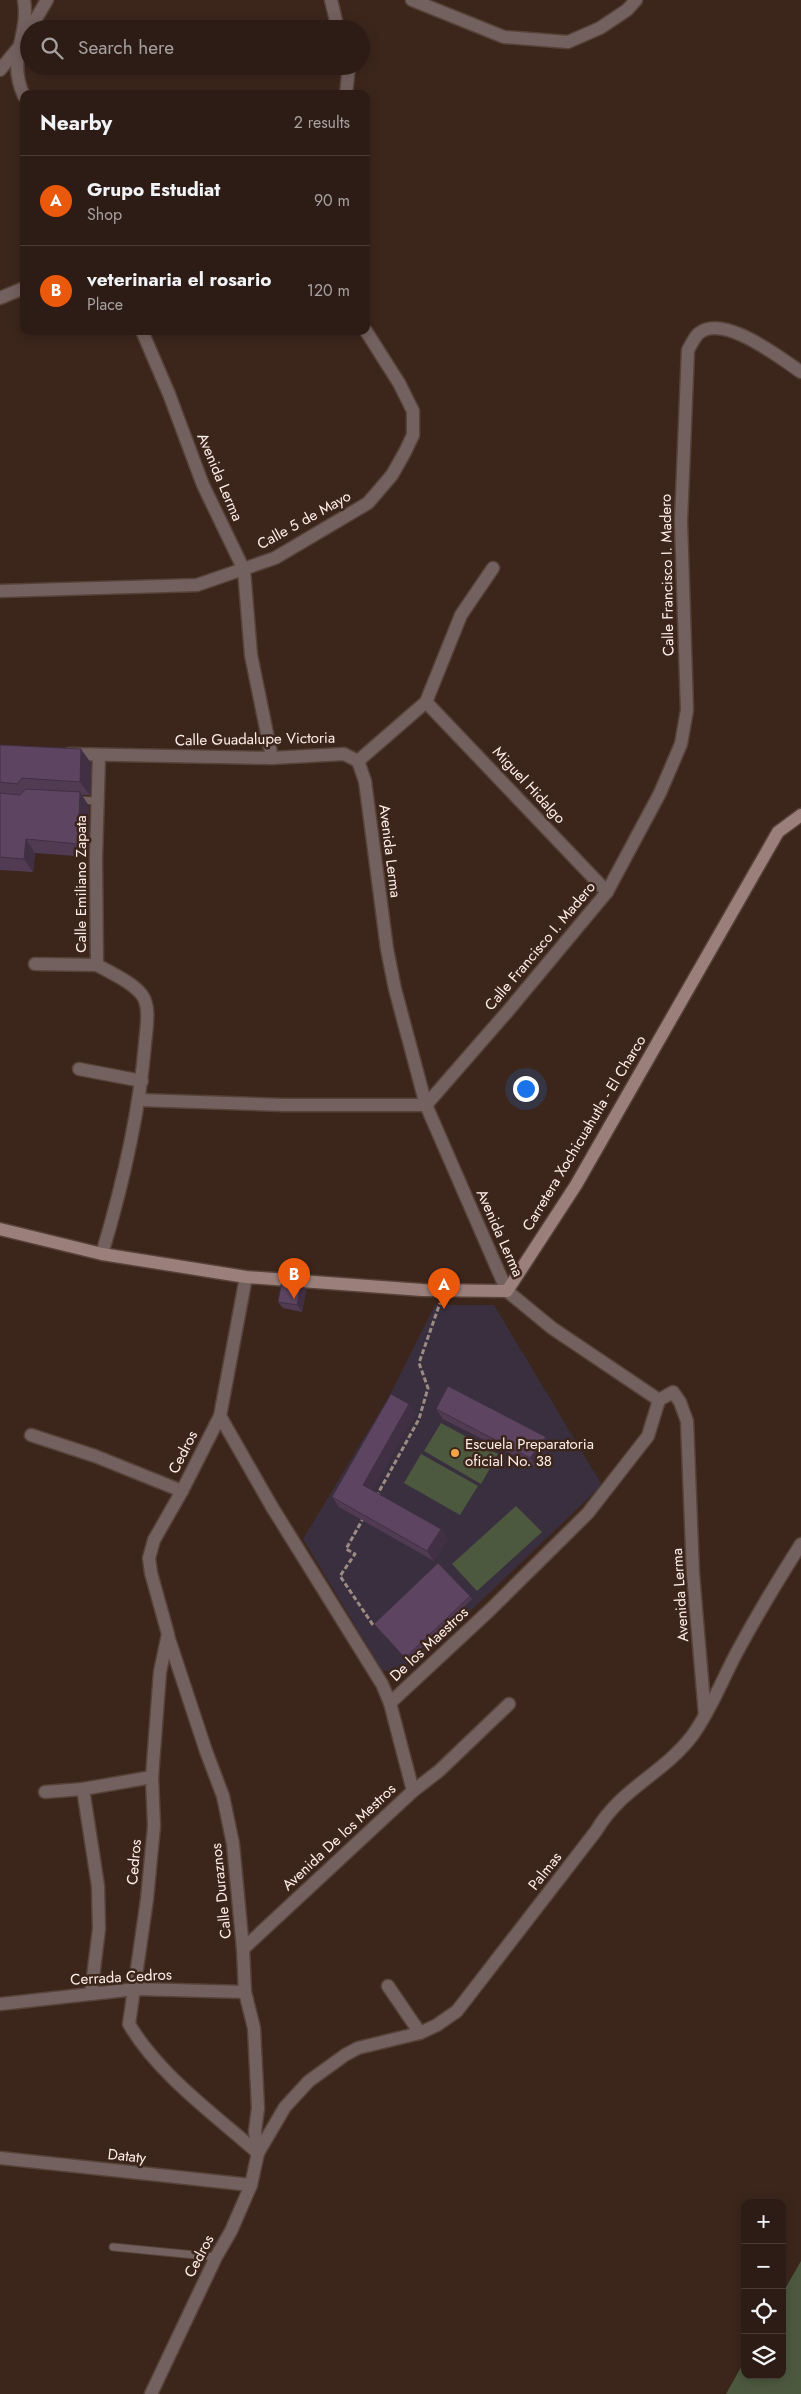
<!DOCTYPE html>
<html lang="en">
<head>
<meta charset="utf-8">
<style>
  :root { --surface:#2d1c15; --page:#392922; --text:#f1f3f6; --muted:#a7a1a0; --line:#483a34; --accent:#ea580c }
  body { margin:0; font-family:Jost,sans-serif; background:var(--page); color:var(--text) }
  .controls { position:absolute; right:15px; bottom:15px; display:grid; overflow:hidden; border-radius:10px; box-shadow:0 2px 12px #0003 }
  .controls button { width:45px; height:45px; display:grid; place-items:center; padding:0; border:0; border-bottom:1px solid var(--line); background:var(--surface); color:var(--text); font:25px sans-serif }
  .you { position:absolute; left:525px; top:1088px; width:18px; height:18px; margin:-12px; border:4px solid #fff; border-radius:50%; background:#1a73e8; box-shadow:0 0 0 8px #1a73e833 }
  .badge { display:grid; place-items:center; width:32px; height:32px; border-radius:50%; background:var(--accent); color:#fff; font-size:16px; font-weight:700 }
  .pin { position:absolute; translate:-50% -41px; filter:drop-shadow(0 1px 2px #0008) }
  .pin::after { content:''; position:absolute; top:26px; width:18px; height:15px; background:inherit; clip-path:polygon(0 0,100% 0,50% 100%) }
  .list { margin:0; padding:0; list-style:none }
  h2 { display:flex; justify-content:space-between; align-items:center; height:65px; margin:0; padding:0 20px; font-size:21px }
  h2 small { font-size:16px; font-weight:400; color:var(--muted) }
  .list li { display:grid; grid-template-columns:32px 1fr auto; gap:15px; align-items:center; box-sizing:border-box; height:90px; padding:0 20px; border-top:1px solid var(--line) }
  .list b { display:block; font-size:19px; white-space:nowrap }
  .list p { margin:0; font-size:16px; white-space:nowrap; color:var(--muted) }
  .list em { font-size:16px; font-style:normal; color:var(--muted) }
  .icon { flex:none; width:28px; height:28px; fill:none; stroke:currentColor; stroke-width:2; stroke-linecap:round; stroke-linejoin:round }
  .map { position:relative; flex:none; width:801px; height:2394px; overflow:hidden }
  .search { position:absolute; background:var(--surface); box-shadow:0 2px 12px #0003; left:20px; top:20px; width:350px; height:55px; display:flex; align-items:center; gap:12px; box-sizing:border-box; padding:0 18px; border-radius:28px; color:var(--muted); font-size:19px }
  .panel { position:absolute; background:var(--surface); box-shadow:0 2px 12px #0003; left:20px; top:90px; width:350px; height:245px; border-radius:10px }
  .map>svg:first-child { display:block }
  .education { fill:#392f3e }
  .green { fill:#4d593f }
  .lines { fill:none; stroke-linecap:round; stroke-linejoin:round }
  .service-casing { stroke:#574239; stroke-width:9 }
  .minor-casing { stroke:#574239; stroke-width:15 }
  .secondary-casing { stroke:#574239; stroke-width:15 }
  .path { stroke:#9d8a82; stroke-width:3; stroke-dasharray:5 2.5; stroke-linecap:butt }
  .service { stroke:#73615f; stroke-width:7 }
  .minor { stroke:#73615f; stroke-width:12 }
  .secondary { stroke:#9b7f7b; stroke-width:12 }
  .wall { fill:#503b53 }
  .shaded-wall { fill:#413044 }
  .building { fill:#5d4561; stroke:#413044 }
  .poi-dot { fill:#f3a443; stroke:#3c261c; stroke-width:2 }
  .labels { text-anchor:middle; stroke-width:5; stroke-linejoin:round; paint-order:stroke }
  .street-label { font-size:15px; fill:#ffefe9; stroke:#3c261c }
  .poi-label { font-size:15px; fill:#ffefe9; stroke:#3c261c; text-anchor:start }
</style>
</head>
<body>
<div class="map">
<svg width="801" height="2394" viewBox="0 0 801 2394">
  <rect width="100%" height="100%" fill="#3c261c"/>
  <path class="education" d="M435 1305H494L602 1485 404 1675 382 1670 303 1539 391 1393Z"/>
  <g class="green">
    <path d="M441 1423 498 1454 481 1484 424 1451Z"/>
    <path d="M421 1454 478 1486 460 1515 404 1483Z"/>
    <path d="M516 1506 542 1532 477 1591 452 1564Z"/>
    <path d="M801 2261V2394H726L745 2360V2375H782V2294Z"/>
  </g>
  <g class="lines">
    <g class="service-casing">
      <g id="service">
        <path d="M76 800 98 801"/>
        <path d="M113 2247 216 2257"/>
      </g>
    </g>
    <g class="minor-casing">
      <g id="minor">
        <path d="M331 0 338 29"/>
        <path d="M412 0 504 37 568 42 600 28 627 10 636 0"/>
        <path d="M30 29 47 0"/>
        <path d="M0 70 19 47"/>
        <path d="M346 94 349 66"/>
        <path d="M24 96C6 58 30 36 24 0"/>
        <path d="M0 298 24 288"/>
        <path d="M142 331 169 394 203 485 244 570 251 655 272 758"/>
        <path d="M0 591 197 585 275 558 368 503 392 475 405 452 413 435V411L399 383 366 331"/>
        <path d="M426 702 607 892"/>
        <path d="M69 754 272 758 344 754 358 761 365 781 387 949 395 989 426 1105 507 1291 552 1328 659 1400"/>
        <path d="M99 756 96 857 97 965C111 973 132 982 142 995 151 1007 146 1030 145 1044 139 1116 123 1184 102 1254"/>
        <path d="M358 761 426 702 461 615 493 568"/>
        <path d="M35 964 97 965"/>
        <path d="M79 1069 142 1081"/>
        <path d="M140 1100 284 1105H426L508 1011 607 892 660 793 681 744 687 710 681 521 688 350C691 345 694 338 698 334 722 312 780 358 801 372"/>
        <path d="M246 1277 220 1416 182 1491 154 1540 149 1558 151 1573 168 1634 160 1672 152 1777 154 1826 147 1899 129 2024C158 2074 215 2115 258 2153"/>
        <path d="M659 1400 673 1392 680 1402 687 1421 693 1574 705 1715"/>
        <path d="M220 1416 272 1507 382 1684 390 1703 413 1791 243 1949"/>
        <path d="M31 1435 95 1456 182 1491"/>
        <path d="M168 1636 206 1751 223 1796 233 1844 243 1949 245 1992 254 2028 258 2108 255 2131 258 2153"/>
        <path d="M390 1703 491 1609 588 1513 648 1436 659 1400"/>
        <path d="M83 1789 98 1886 99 1929 91 1993"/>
        <path d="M413 1791 439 1771 509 1704"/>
        <path d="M45 1792 83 1789 152 1777"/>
        <path d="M388 1986 420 2033"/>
        <path d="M0 2004 136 1989 245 1992"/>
        <path d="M0 2158 251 2185"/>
        <path d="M151 2394 216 2257 231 2231 251 2185 258 2153 285 2107 309 2081 345 2055 358 2048 420 2033 437 2025 457 2011 596 1831C621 1788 663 1774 692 1736 711 1710 722 1680 737 1652 757 1615 778 1580 801 1544"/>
      </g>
    </g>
    <g class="secondary-casing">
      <path id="secondary" d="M0 1229 102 1254 246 1277 422 1290 507 1291 576 1185 778 832 801 815"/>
    </g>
    <g class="path">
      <path d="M376 1497 419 1419 428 1388 419 1363 440 1303"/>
      <path d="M364 1517 346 1549 355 1554 340 1576 373 1625"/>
    </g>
    <use href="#service" class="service"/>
    <use href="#minor" class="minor"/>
    <use href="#secondary" class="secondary"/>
  </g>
  <g class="wall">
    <path d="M0 745 91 763 90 795H81L89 806 88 857 35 853 33 872 0 870Z"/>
    <path d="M306 1290 302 1312 283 1308 278 1302Z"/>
    <path d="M436 1409 553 1446 537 1467 443 1419Z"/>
    <path d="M416 1413 372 1490 441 1529 448 1539 434 1561 339 1507 332 1497Z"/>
    <path d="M470 1596 472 1599 408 1661 374 1624Z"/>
  </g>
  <g class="shaded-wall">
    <path d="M81 749 91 763 90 795 80 782Z"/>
    <path d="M80 792 89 806 88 857 78 844Z"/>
    <path d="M26 839 35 853 33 872 24 859Z"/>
    <path d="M301 1283 306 1290 302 1312 297 1305Z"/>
    <path d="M409 1404 416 1413 370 1495 363 1485Z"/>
    <path d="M546 1437 553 1446 537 1467 530 1458Z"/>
    <path d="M441 1529 448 1539 434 1561 427 1551Z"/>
  </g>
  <g class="building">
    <path d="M0 745 81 749 80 782 22 778 17 784 0 782Z"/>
    <path d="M26 789 80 792 78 844 26 839 24 859 0 857V793L20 795Z"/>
    <path d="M282 1281 301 1283 297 1305 278 1302Z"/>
    <path d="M448 1386 546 1437 530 1458 436 1409Z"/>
    <path d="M391 1394 409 1404 363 1485 441 1529 427 1551 332 1497Z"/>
    <path d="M438 1563 470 1596 405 1658 374 1624Z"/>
  </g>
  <circle class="poi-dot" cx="455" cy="1453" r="5"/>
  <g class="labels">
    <g class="street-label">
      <text transform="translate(220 477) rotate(67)" y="5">Avenida Lerma</text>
      <text transform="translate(304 520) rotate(-29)" y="5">Calle 5 de Mayo</text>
      <text transform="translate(667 575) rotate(-91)" y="5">Calle Francisco I. Madero</text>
      <text transform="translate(255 739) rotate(-1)" y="5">Calle Guadalupe Victoria</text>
      <text transform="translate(529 785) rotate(47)" y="5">Miguel Hidalgo</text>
      <text transform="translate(390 851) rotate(83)" y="5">Avenida Lerma</text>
      <text transform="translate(81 884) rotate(-90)" y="5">Calle Emiliano Zapata</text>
      <text transform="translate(540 946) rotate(-50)" y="5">Calle Francisco I. Madero</text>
      <text transform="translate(584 1133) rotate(-59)" y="5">Carretera Xochicuahutla - El Charco</text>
      <text transform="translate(500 1233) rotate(66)" y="5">Avenida Lerma</text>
      <text transform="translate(183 1452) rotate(-63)" y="5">Cedros</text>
      <text transform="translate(680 1595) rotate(-94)" y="5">Avenida Lerma</text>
      <text transform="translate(429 1644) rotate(-43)" y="5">De los Maestros</text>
      <text transform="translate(339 1837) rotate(-43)" y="5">Avenida De los Mestros</text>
      <text transform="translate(134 1862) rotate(-85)" y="5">Cedros</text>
      <text transform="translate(545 1871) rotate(-52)" y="5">Palmas</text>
      <text transform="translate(221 1891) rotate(-96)" y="5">Calle Duraznos</text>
      <text transform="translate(121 1977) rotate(-3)" y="5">Cerrada Cedros</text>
      <text transform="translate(127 2156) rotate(6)" y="5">Dataty</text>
      <text transform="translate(199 2256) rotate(-62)" y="5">Cedros</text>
    </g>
    <g class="poi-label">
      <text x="465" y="1449">Escuela Preparatoria<tspan x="465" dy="17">oficial No. 38</tspan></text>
    </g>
  </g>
</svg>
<div class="controls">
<button>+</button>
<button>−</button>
<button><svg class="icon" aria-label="locate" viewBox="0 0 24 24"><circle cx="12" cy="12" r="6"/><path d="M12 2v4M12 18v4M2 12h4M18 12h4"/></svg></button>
<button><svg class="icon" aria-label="layers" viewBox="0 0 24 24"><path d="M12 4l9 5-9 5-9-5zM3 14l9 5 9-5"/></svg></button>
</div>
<div class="you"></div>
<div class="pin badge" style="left:444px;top:1309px">A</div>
<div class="pin badge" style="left:294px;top:1299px">B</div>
<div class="search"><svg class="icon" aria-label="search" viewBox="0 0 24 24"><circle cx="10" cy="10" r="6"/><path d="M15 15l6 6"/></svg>Search here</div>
<section class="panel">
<h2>Nearby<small>2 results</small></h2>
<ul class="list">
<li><span class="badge">A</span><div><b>Grupo Estudiat</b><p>Shop</p></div><em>90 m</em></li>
<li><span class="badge">B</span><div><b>veterinaria el rosario</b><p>Place</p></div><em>120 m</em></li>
</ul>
</section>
</div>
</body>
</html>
